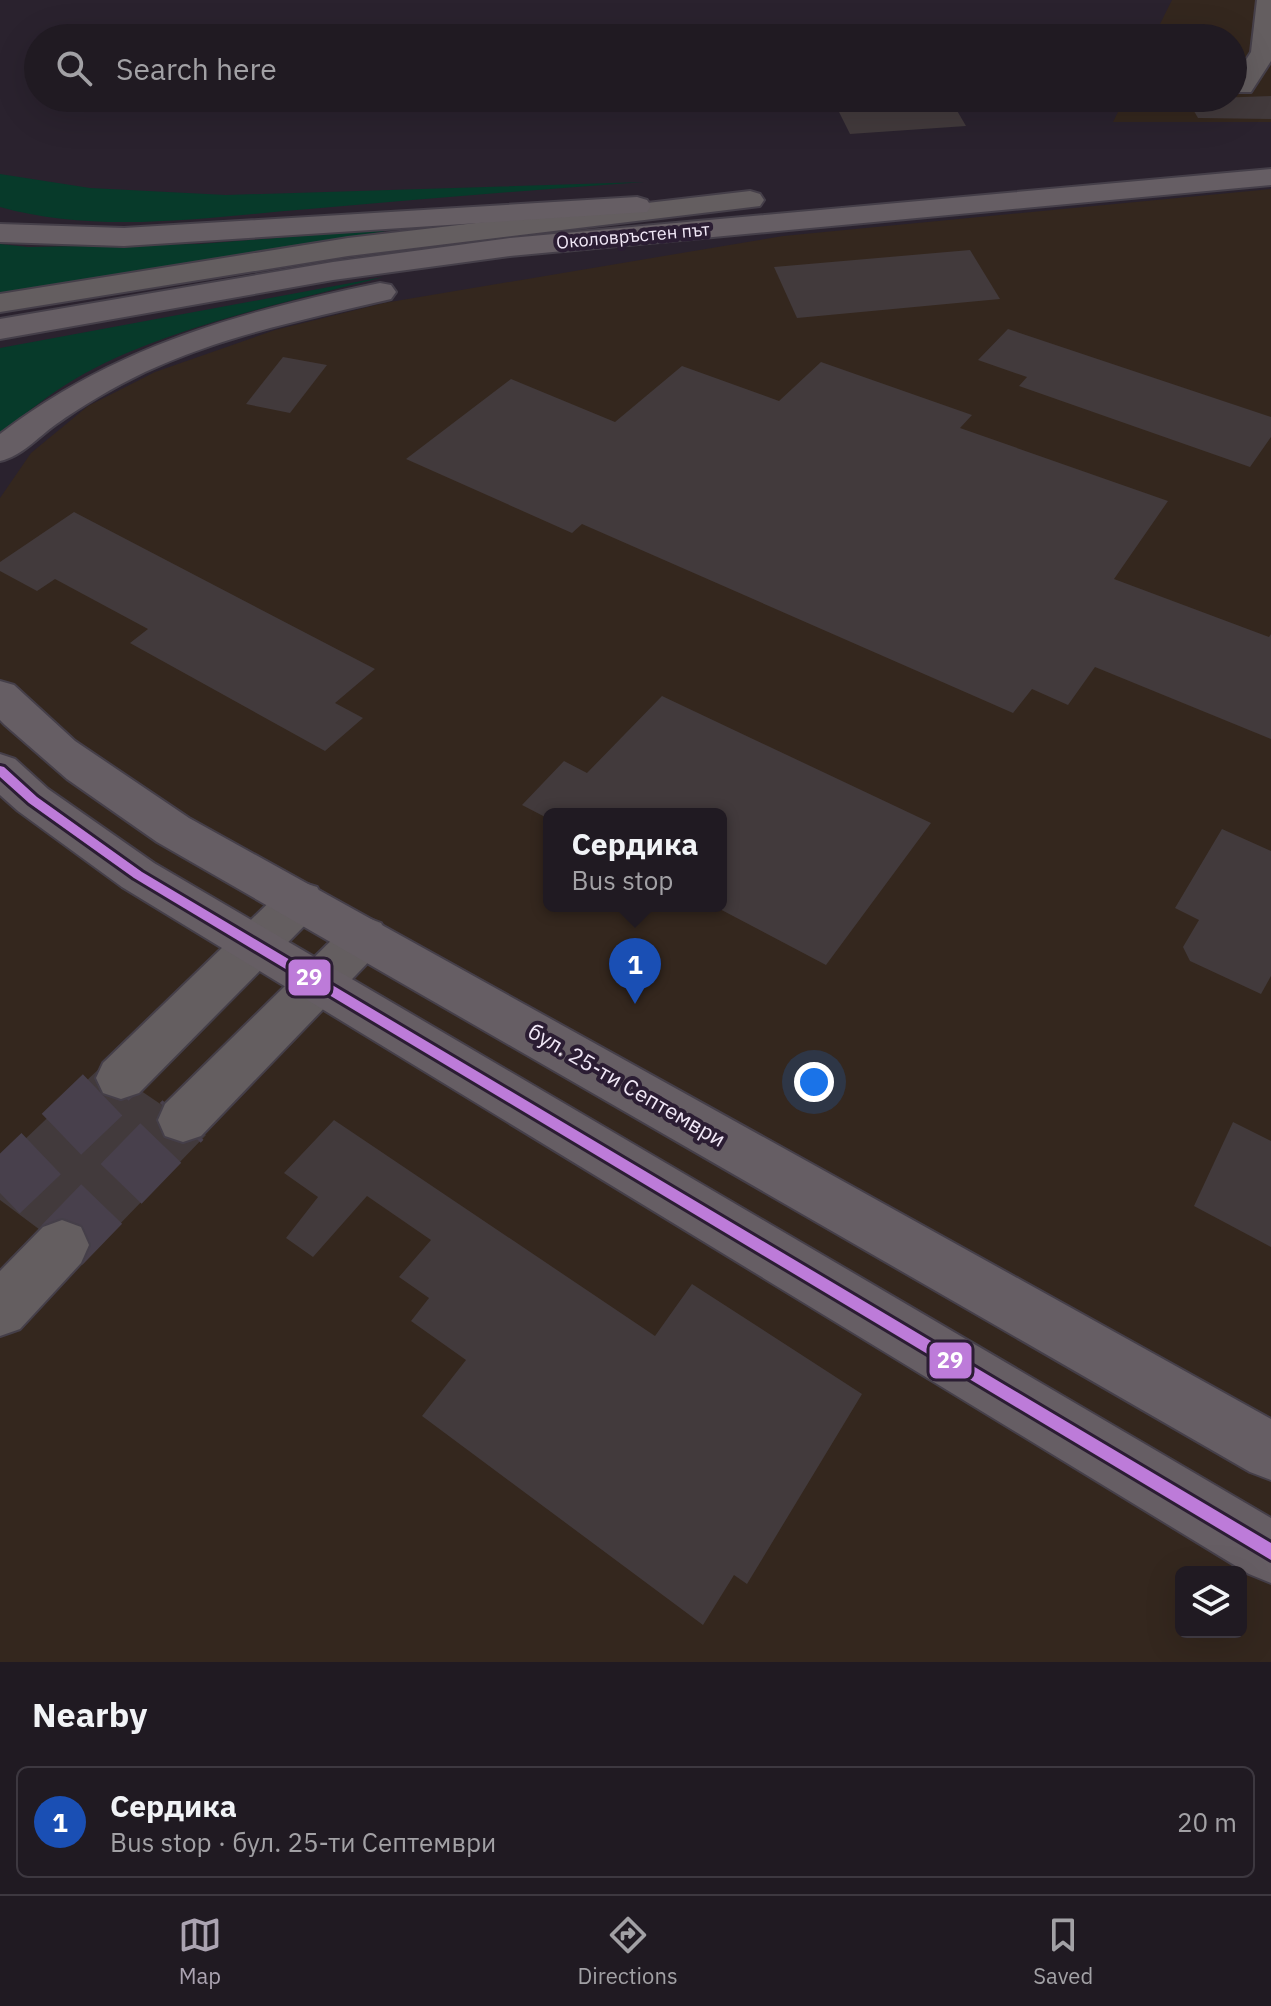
<!DOCTYPE html>
<html lang="en">
<head>
<meta charset="utf-8">
<style>
  :root { --surface:#201a22; --page:#2d272f; --text:#f1f3f6; --muted:#a2a1a5; --line:#3d3840; --accent:#aba3b1 }
  body { margin:0; font-family:"IBM Plex Sans",sans-serif; background:var(--page); color:var(--text) }
  .controls { position:absolute; right:24px; bottom:24px; display:grid; overflow:hidden; border-radius:12px; box-shadow:0 8px 32px #0002 }
  .controls button { width:72px; height:72px; display:grid; place-items:center; padding:0; border:0; border-bottom:2px solid var(--line); background:var(--surface); color:var(--text); font:40px sans-serif }
  .you { position:absolute; left:814px; top:1082px; width:28px; height:28px; margin:-20px; border:6px solid #fff; border-radius:50%; background:#1a73e8; box-shadow:0 0 0 12px #1a73e833 }
  .badge { display:grid; place-items:center; width:52px; height:52px; border-radius:50%; background:var(--accent); color:#fff; font-size:26px; font-weight:700 }
  .pin { position:absolute; translate:-50% -66px; filter:drop-shadow(0 2px 4px #0008) }
  .pin::after { content:''; position:absolute; top:42px; width:28px; height:24px; background:inherit; clip-path:polygon(0 0,100% 0,50% 100%) }
  .popup { position:absolute; left:543px; top:808px; width:184px; height:104px; box-sizing:border-box; display:grid; place-content:center; border-radius:12px; background:var(--surface); filter:drop-shadow(0 2px 6px #0005); font-size:26px; white-space:nowrap; color:var(--muted) }
  .popup b { font-size:30px; color:var(--text) }
  .popup::after { content:''; position:absolute; left:50%; top:100%; margin-left:-16px; border:16px solid transparent; border-top-color:var(--surface) }
  .list { margin:0; padding:0; list-style:none }
  h2 { display:flex; justify-content:space-between; align-items:center; height:104px; margin:0; padding:0 32px; font-size:34px }
  h2 small { font-size:26px; font-weight:400; color:var(--muted) }
  .list li { display:grid; grid-template-columns:52px 1fr auto; gap:24px; align-items:center; box-sizing:border-box; height:112px; margin:0 16px 16px; padding:0 16px; border:2px solid var(--line); border-radius:12px }
  .list b { display:block; font-size:30px; white-space:nowrap }
  .list p { margin:0; font-size:26px; white-space:nowrap; color:var(--muted) }
  .list em { font-size:26px; font-style:normal; color:var(--muted) }
  .icon { flex:none; width:44px; height:44px; fill:none; stroke:currentColor; stroke-width:2; stroke-linecap:round; stroke-linejoin:round }
  .map { position:relative; flex:none; width:1271px; height:1662px; overflow:hidden }
  .search { position:absolute; background:var(--surface); box-shadow:0 8px 32px #0002; left:24px; right:24px; top:24px; height:88px; display:flex; align-items:center; gap:20px; box-sizing:border-box; padding:0 28px; border-radius:44px; color:var(--muted); font-size:30px }
  .sheet { height:232px; background:var(--surface) }
  nav { display:flex; justify-content:space-around; align-items:center; box-sizing:border-box; height:112px; border-top:2px solid var(--line); background:var(--surface); font-size:22px; color:var(--muted) }
  nav a { display:grid; justify-items:center; gap:4px }
  nav .on { color:var(--accent) }
  .map>svg:first-child { display:block }
  .industrial { fill:#34271e; fill-rule:evenodd }
  .green { fill:#073a2a }
  .building { fill:#423a3c }
  .lines { fill:none; stroke-linecap:round; stroke-linejoin:round }
  .minor-tunnel-far1 { stroke:#48404c; stroke-width:44; stroke-dasharray:44 22; stroke-linecap:butt }
  .minor-tunnel { stroke:#48404c; stroke-width:57; stroke-dasharray:57 28; stroke-linecap:butt }
  .minor-casing { stroke:#453f49; stroke-width:4 }
  .major-casing { stroke:#453f49; stroke-width:4 }
  .minor { fill:#645e60; fill-rule:evenodd }
  .major { fill:#665e64; fill-rule:evenodd }
  .bus-1-casing { stroke:#2b1d33; stroke-width:6 }
  .bus-1 { fill:#bd7bd9; fill-rule:evenodd }
  .labels { text-anchor:middle; stroke-width:8; stroke-linejoin:round; paint-order:stroke }
  .far-street-label { font-size:18px; fill:#f1e8f7; stroke:#2b1d33 }
  .street-label { font-size:22px; fill:#f1e8f7; stroke:#2b1d33 }
  .line-badge { stroke:#2b1d33; stroke-width:3 }
  .badge-label { font-size:22px; text-anchor:middle; font-weight:bold; fill:#fff }
</style>
</head>
<body>
<div class="map">
<svg width="1271" height="1662" viewBox="0 0 1271 1662">
  <rect width="100%" height="100%" fill="#2a222e"/>
  <g class="industrial">
    <path d="M1172 0H1271V122H1113L1125 98H1233V38H1153Z"/>
    <path d="M1271 189V1662H0V498L31 453 88 406 155 372 275 330 384 303 783 236ZM549 814H721V906H549ZM1181 1572H1241V1632H1181Z"/>
  </g>
  <g class="green">
    <path d="M0 174 90 188 226 195 644 182C532 190 421 199 309 209 208 217 100 235 0 207Z"/>
    <path d="M404 228 0 295V244L28 247 200 244Z"/>
    <path d="M383 277C288 302 160 329 75 379 49 394 24 415 0 433V348Z"/>
  </g>
  <g class="building">
    <path d="M1271 96V119L1198 118 1187 99Z"/>
    <path d="M952 102 966 126 850 134 838 110Z"/>
    <path d="M970 250 1000 299 797 318 774 267Z"/>
    <path d="M1008 329 1271 417V437L1250 467 1019 386 1027 377 978 360Z"/>
    <path d="M283 357 327 365 290 413 246 404Z"/>
    <path d="M821 362 972 415 960 428 1168 501 1114 579 1269 637 1271 634V739L1095 667 1068 705 1032 689 1013 713 582 524 572 533 406 459 511 379 615 422 682 366 779 401Z"/>
    <path d="M74 512 375 669 335 703 363 718 325 751 130 643 148 629 55 579 37 591 0 571V562Z"/>
    <path d="M662 696 931 823 826 965 714 906H721V814H549V819L522 805 564 761 587 773Z"/>
    <path d="M1222 829 1271 851V976L1261 994 1190 961 1183 947 1199 920 1175 908Z"/>
    <path d="M103 1065 206 1135 83 1262 0 1200V1163Z"/>
    <path d="M334 1120 655 1336 692 1284 862 1394 747 1584 734 1575 703 1625 422 1416 466 1360 411 1321 429 1298 399 1277 431 1240 367 1196 313 1257 286 1238 318 1197 284 1173Z"/>
    <path d="M1233 1122 1271 1141V1247L1194 1206Z"/>
  </g>
  <g class="lines">
    <path class="minor-tunnel-far1" d="M114 1084 121 1078"/>
    <g class="minor-tunnel">
      <path d="M0 1193 116 1082"/>
      <path d="M62 1245 183 1120"/>
    </g>
    <g class="minor-casing">
      <g id="minor">
        <path d="M1257 0H1271V61L1251 92H1233V80L1251 52Z"/>
        <path d="M750 191 760 194 764 200 760 206 348 256 0 312V294L348 238Z"/>
        <path d="M301 882 317 887 324 900 317 913 139 1093 121 1099 103 1093 96 1078 103 1063 285 887Z"/>
        <path d="M365 917 381 923 388 936 381 949 201 1136 183 1142 165 1136 158 1120 165 1104 349 923Z"/>
        <path d="M62 1220 81 1227 89 1245 81 1263 20 1329 0 1336V1271L43 1227Z"/>
      </g>
    </g>
    <g class="major-casing">
      <g id="major">
        <path d="M1271 169V185L510 256 333 280 0 339V319L333 262 510 238Z"/>
        <path d="M637 197 647 200 651 206 647 212 124 246 0 242V224L124 228Z"/>
        <path d="M380 283 391 285 396 292 391 299C307 319 224 335 145 372 114 387 83 405 55 425 37 438 22 456 0 461V434C115 346 240 312 380 283Z"/>
        <path d="M0 681 14 685 75 741 189 818 1271 1419V1480L1250 1472 157 842 67 779 5 725 0 720Z"/>
        <path d="M0 754 15 759 48 789 154 863 1271 1518V1583L1249 1574 122 887 18 811 0 795Z"/>
      </g>
    </g>
    <use href="#minor" class="minor"/>
    <use href="#major" class="major"/>
    <g class="bus-1-casing">
      <path id="bus-1" d="M0 766 4 767 37 797 142 872 1271 1543V1560L134 878 29 803 0 777Z"/>
    </g>
    <use href="#bus-1" class="bus-1"/>
  </g>
  <g class="labels">
    <g class="far-street-label">
      <text transform="translate(633 236) rotate(-5)" y="6">Околовръстен път</text>
    </g>
    <g class="street-label">
      <text transform="translate(627 1085) rotate(30)" y="8">бул. 25-ти Септември</text>
    </g>
  </g>
  <g class="line-badge">
    <rect x="287" y="958" width="45" height="39" rx="8" fill="#bd7bd9"/>
    <rect x="928" y="1341" width="45" height="39" rx="8" fill="#bd7bd9"/>
  </g>
  <g class="badge-label">
    <text x="309" y="985">29</text>
    <text x="950" y="1368">29</text>
  </g>
</svg>
<div class="controls">
<button><svg class="icon" aria-label="layers" viewBox="0 0 24 24"><path d="M12 4l9 5-9 5-9-5zM3 14l9 5 9-5"/></svg></button>
</div>
<div class="you"></div>
<div class="pin badge" style="left:635px;top:1004px;background:#1a4fb4">1</div>
<div class="popup"><b>Сердика</b>Bus stop</div>
<div class="search"><svg class="icon" aria-label="search" viewBox="0 0 24 24"><circle cx="10" cy="10" r="6"/><path d="M15 15l6 6"/></svg>Search here</div>
</div>
<section class="sheet">
<h2>Nearby<small></small></h2>
<ul class="list">
<li><span class="badge" style="background:#1a4fb4">1</span><div><b>Сердика</b><p>Bus stop · бул. 25-ти Септември</p></div><em>20 m</em></li>
</ul>
</section>
<nav>
<a class="on"><svg class="icon" aria-label="map" viewBox="0 0 24 24"><path d="M3 6l6-2 6 2 6-2v14l-6 2-6-2-6 2zM9 4v14M15 6v14"/></svg>Map</a>
<a><svg class="icon" aria-label="directions" viewBox="0 0 24 24"><path d="M12 3l9 9-9 9-9-9zM9 14v-3h6M13 9l2 2-2 2"/></svg>Directions</a>
<a><svg class="icon" aria-label="saved" viewBox="0 0 24 24"><path d="M7 4h10v16l-5-4-5 4z"/></svg>Saved</a>
</nav>
</body>
</html>
